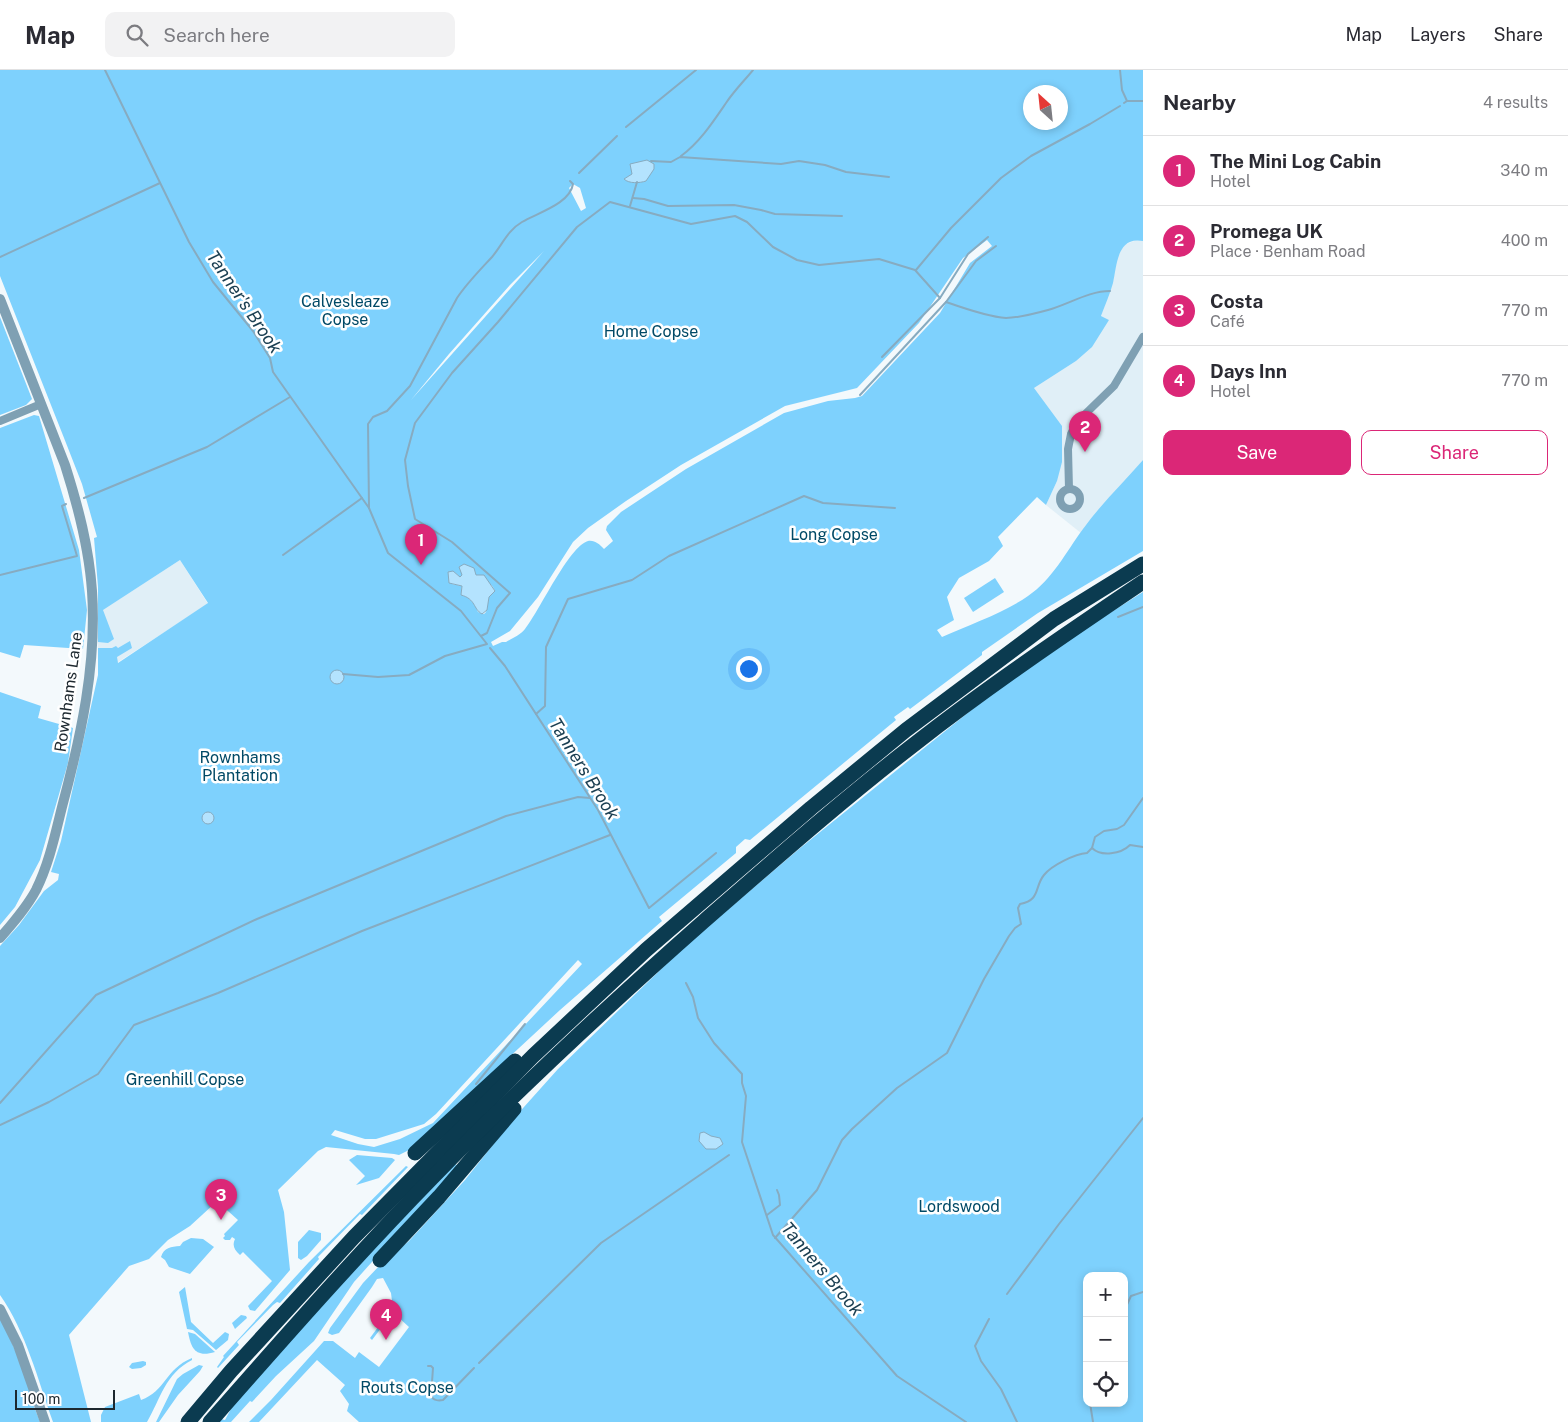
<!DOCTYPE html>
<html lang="en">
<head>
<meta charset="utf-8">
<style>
  :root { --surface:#fff; --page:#f2f2f3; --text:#2b2b33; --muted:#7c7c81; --line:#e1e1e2; --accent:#db2777 }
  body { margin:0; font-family:"Public Sans",sans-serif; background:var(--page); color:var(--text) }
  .controls { position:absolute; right:15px; bottom:15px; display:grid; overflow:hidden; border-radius:10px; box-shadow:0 2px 8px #0003 }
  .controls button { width:45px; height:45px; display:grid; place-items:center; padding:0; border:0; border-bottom:1px solid var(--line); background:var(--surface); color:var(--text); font:25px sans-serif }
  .compass { position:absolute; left:1023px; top:15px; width:45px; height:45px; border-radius:50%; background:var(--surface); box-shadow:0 2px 8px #0003; rotate:333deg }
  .scale { position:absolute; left:15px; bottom:12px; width:100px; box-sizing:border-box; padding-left:5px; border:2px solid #1d282f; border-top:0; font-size:14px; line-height:18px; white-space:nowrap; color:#1d282f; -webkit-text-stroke:4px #fff; paint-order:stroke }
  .you { position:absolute; left:748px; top:598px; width:18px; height:18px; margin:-12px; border:4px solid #fff; border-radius:50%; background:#1a73e8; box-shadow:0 0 0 8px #1a73e833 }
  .badge { display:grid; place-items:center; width:32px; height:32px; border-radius:50%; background:var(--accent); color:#fff; font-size:16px; font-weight:700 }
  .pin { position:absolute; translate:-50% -41px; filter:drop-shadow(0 1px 2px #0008) }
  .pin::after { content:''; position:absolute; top:26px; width:18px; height:15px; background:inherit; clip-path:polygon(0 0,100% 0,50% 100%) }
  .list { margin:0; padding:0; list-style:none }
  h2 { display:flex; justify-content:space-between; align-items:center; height:65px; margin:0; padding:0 20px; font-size:21px }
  h2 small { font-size:16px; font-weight:400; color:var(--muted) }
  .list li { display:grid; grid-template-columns:32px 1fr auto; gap:15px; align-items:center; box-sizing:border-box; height:70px; padding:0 20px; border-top:1px solid var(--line) }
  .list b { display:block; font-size:19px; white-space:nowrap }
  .list p { margin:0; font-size:16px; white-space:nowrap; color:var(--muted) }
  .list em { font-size:16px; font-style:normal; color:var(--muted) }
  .actions { display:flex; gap:10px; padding:15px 20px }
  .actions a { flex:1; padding:11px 0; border:1px solid var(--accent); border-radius:10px; text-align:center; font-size:18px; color:var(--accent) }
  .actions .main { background:var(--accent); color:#fff }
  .icon { flex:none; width:28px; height:28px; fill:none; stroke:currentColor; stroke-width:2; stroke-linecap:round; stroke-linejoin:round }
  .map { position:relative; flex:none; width:1143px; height:1352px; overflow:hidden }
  header { display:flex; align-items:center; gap:30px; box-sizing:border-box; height:70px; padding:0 25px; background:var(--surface); border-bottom:1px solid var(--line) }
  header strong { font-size:24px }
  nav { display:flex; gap:28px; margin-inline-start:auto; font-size:18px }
  .search { width:350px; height:45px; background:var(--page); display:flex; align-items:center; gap:12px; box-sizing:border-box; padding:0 18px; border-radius:10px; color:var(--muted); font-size:19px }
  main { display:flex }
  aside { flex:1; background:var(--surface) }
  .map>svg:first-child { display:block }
  .built { fill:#e0eff7 }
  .green { fill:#7ed1fd; fill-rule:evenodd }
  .water { fill:#b4e3fe; stroke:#87abc0 }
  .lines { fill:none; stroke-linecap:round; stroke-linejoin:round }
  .stream { stroke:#87abc0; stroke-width:2 }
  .minor { stroke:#7fa0b3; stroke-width:8 }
  .tertiary { stroke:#7fa0b3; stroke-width:10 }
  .motorway { stroke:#0b3b50; stroke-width:15 }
  .labels { text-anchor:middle; stroke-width:5; stroke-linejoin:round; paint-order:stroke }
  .park-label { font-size:16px; fill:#004966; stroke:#fff }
  .street-label { font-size:16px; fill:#1d282f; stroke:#fff }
  .water-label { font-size:18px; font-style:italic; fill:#1c4053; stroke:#fff }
</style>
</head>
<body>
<header>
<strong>Map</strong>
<div class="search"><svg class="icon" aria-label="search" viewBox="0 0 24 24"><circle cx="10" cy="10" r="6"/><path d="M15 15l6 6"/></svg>Search here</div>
<nav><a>Map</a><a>Layers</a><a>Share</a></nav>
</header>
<main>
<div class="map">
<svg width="1143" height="1352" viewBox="0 0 1143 1352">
  <rect width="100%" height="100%" fill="#f3f9fc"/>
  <g class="built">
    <path d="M1137 170 1143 171V390L1081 463 1046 435 1057 411 1034 318 1076 291 1109 250 1101 246 1113 211 1117 188 1121 180 1126 174Z"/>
    <path d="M180 490 208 534 98 605V543Z"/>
  </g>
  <g class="green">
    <path d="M0 0H1143V171C1117 166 1117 195 1113 213 1110 224 1105 235 1101 246L1109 250 1092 277 1076 291 1034 318 1062 356V392L1057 411 1046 435 1037 427 998 467 1003 476 989 491 959 508 947 527 954 550 937 560 942 567C970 554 1002 544 1028 526 1052 510 1066 482 1083 459 1101 434 1123 413 1143 390V481L1038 543 982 582V585L910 639 908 637 894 647 896 650 750 770 745 769 736 777V783L659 847 662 851 560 940 409 1080 399 1085 394 1084 326 1077 318 1081 278 1120 284 1142 290 1200 255 1241 250 1240 248 1236 272 1211 243 1182 240 1185C234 1180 232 1175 235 1169L232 1167 230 1170H225L223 1168 225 1166 224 1164 238 1150 219 1133 214 1134 190 1156 168 1170 149 1189 129 1196 69 1265 91 1352H53C38 1310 26 1262 0 1225V876L19 855 44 821 58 810 59 804 51 802 61 771 98 605V578H112L116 576 118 578 130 571 132 578 117 587 118 593 208 533 180 490 103 540 114 569 108 573 98 572V517L94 468 97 467 82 414 66 373 0 206ZM1030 22H1060V52H1030ZM573 114 580 118 586 138 581 141 569 118ZM987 170 992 176 970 193 940 243 862 326 855 328 828 331 784 343 686 399 621 442 607 456 606 460 613 471 604 479C599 474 595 470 588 471 569 476 539 542 525 559 520 565 513 568 506 572H502L493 576 491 572 510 561 538 527 573 472 588 458 626 431 681 395 785 336 857 318 919 253 963 188ZM544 181 411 330 449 284 510 215ZM453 501 460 507 462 506V503L474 501 476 505C483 508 492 513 495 521L489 527 486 542 484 544 478 542C475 533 470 527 461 525L462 516 452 514ZM578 890 582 894 433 1053 400 1069 374 1077 358 1074 331 1065 335 1060 365 1069H376L424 1054 436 1044Z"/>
    <path d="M0 247 32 329 26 335 0 345Z"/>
    <path d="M34 345 39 346 79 480 87 540 83 579 24 575 20 588 0 582V358Z"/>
    <path d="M995 508 1004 522 973 542 964 528Z"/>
    <path d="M1143 522V1352H359L347 1341 349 1334 340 1321 345 1315 317 1290 259 1352H249L271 1330 324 1271H333L355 1288 359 1282 379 1297 409 1257 398 1247 391 1245 372 1270 370 1268 395 1234 392 1231 391 1223 383 1208 377 1209 372 1217 339 1263 332 1265 328 1263 330 1258 363 1213 380 1195 409 1171 465 1110 515 1047 558 999 684 877 799 779 1011 608 1094 553ZM1087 1206H1124V1333H1087Z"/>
    <path d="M0 622 41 636 38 648 73 658 68 693 40 790 15 837 0 855Z"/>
    <path d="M357 1085 392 1088 395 1090 379 1108 356 1115 365 1106 349 1090Z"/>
    <path d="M455 1094 458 1096 354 1212 314 1271 276 1306 252 1332 250 1331 231 1352H218L221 1349 225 1350 233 1335 347 1207Z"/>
    <path d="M406 1096 408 1097 362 1145 360 1144 318 1187 319 1189 280 1233 277 1232 273 1235 237 1272 239 1275 218 1298 217 1297 224 1287 223 1286 309 1192Z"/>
    <path d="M309 1160 321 1163V1170L307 1186 301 1190 298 1188V1172Z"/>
    <path d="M191 1168 203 1169 214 1177 190 1204 169 1197 165 1190 161 1187C164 1177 171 1177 180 1176L183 1172Z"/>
    <path d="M185 1217 191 1252 213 1273 225 1262 229 1264 228 1270 216 1280 193 1260 187 1259 179 1222Z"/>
    <path d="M241 1245 246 1246 247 1248 235 1259 232 1253Z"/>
    <path d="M0 1246 30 1314V1326L40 1352H0Z"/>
    <path d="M188 1262 195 1264 215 1282C195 1288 191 1278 188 1262Z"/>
    <path d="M192 1288V1290C165 1304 161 1328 147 1352H101V1345L105 1337 139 1324 141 1330C166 1321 165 1299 192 1288Z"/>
    <path d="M143 1291 146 1292V1295L141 1298 132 1299 129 1297 132 1293Z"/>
    <path d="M199 1295 203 1296 200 1301 178 1325 159 1352H156L177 1309 183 1304Z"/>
  </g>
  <g class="water">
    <path d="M647 90 654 94V99L646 111C640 113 629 114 624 109L632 104 630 94Z"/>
    <path d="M464 494 474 498 476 505H484L495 521 489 527 487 540 482 544C473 539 476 529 461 525L462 516 449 513 448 502 453 501 460 507 462 505 459 497Z"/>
    <circle cx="337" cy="607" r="7"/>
    <circle cx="208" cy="748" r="6"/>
    <path d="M704 1062 711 1066 720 1068 723 1074 716 1079H706L699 1071 700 1063Z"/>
  </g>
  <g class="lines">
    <g class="stream">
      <path d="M105 0 189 172 213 212 253 261 270 288 273 302 369 438 388 483 461 541 487 574 445 586 409 605 378 607 343 604"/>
      <path d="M1120 0 1122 20 1127 31"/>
      <path d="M1124 33 1127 31H1143"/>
      <path d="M626 57 696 0"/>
      <path d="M681 86C700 72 713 52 726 33 734 21 744 11 753 0"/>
      <path d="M651 91 671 92 680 87 781 94 799 91 825 95 846 102 889 107"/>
      <path d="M579 103 617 66"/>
      <path d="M633 128 644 129 668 136 734 135 761 140 775 144 842 146"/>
      <path d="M630 136 637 112"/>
      <path d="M0 187 160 113"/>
      <path d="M916 200 951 158 1001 108 1031 86 1090 54 1120 36"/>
      <path d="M946 232C963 238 988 247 1006 248 1017 248 1037 243 1048 240 1069 234 1089 221 1110 221"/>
      <path d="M882 287 940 228 968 184 988 167"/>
      <path d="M860 325 946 232 976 191 996 176"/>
      <path d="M84 428 207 377 290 327"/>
      <path d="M369 438 368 354 373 347 387 341 410 316 457 228C467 213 480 200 492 187 502 175 508 160 522 152 537 143 570 134 573 114L570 111"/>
      <path d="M283 485 362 428"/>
      <path d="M0 505 77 486 62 436 66 434"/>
      <path d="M1118 547 1143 537"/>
      <path d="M481 566 487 563 497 538 510 523 452 472 415 449 408 416 405 390 415 353 452 303 498 252 577 157 610 132 691 154 735 146 747 152 773 177 797 190 819 195 879 189 915 200 940 228"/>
      <path d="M490 578 505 596 598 740 649 838 716 783"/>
      <path d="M536 644 545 636 546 577 568 529 632 510 669 486 804 426 823 433 895 438"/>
      <path d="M1092 778C1101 787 1121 784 1130 775L1143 777"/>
      <path d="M686 913 693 927 698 948 714 973 742 1004V1013L746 1026 742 1072 773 1165 897 1306 966 1352"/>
      <path d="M476 1014 525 954"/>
      <path d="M0 1033 96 925 257 849 506 746 578 727 590 728"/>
      <path d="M0 1055 49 1032 98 1004 134 955 218 923 362 861 610 765"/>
      <path d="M767 1145 780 1135 779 1125 777 1120"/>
      <path d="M775 1168 817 1120 842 1070 852 1059 897 1018 947 983 984 909 1009 866 1015 858 1021 854 1018 838 1020 834C1041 830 1034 817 1044 805 1052 795 1075 784 1087 783L1092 778 1095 767 1104 761 1117 759 1124 755 1143 728"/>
      <path d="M1007 1224 1059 1154 1143 1048"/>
      <path d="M1124 1241 1131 1226 1143 1222"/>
      <path d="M989 1249 975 1276 981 1291 1001 1319 1017 1352"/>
      <path d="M479 1293 601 1173 729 1085"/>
      <path d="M428 1296H431L433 1298 431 1326C434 1331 438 1331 443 1330L474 1298"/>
      <path d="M1090 1333 1093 1352"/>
    </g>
    <g class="minor">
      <path d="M0 351 41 334"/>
      <circle cx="1070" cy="429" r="10"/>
      <path d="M1069 419 1068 379 1071 364 1078 351 1114 316 1143 267"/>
    </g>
    <g class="tertiary">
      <path d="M0 229 65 395C78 436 89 477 92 521 97 594 81 666 62 737 55 765 49 794 36 820 27 837 13 853 0 868"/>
      <path d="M0 1239 18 1275 45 1352"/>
    </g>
    <g class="motorway">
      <path d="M415 1083 515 991"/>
      <path d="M380 1190 439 1127 514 1039"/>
      <path d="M188 1352 231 1301 354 1167 533 986 646 880 811 738 906 660 1054 549 1143 494"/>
      <path d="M210 1352C282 1270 355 1187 431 1109 518 1019 609 935 703 852 773 791 842 730 916 673 989 616 1066 564 1143 512"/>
    </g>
  </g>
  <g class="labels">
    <g class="park-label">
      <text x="345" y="237">Calvesleaze<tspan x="345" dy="18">Copse</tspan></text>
      <text x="651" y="267">Home Copse</text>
      <text x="834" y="470">Long Copse</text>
      <text x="240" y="693">Rownhams<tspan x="240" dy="18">Plantation</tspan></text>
      <text x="185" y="1015">Greenhill Copse</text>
      <text x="959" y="1142">Lordswood</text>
      <text x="407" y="1323">Routs Copse</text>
    </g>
    <g class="street-label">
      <text transform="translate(68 622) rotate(-82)" y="6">Rownhams Lane</text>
    </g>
    <g class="water-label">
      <text transform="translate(244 232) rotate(56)" y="6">Tanner's Brook</text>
      <text transform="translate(584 699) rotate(58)" y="6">Tanners Brook</text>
      <text transform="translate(822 1199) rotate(50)" y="6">Tanners Brook</text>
    </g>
  </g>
</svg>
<div class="controls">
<button>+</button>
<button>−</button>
<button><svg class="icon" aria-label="locate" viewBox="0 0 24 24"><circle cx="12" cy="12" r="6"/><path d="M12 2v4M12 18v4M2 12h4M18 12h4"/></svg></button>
</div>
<svg class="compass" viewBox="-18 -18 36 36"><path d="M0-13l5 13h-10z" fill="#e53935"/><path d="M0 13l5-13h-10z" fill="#7c7c81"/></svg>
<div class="scale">100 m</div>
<div class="you"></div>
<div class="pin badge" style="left:421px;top:495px">1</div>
<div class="pin badge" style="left:1085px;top:382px">2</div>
<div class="pin badge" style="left:221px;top:1150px">3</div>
<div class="pin badge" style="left:386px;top:1270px">4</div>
</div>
<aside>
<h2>Nearby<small>4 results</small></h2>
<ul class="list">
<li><span class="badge">1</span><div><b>The Mini Log Cabin</b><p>Hotel</p></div><em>340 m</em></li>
<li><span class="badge">2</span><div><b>Promega UK</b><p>Place · Benham Road</p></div><em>400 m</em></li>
<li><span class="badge">3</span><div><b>Costa</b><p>Café</p></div><em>770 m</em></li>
<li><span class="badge">4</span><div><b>Days Inn</b><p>Hotel</p></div><em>770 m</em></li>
</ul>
<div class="actions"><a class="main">Save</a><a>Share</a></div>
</aside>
</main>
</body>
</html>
